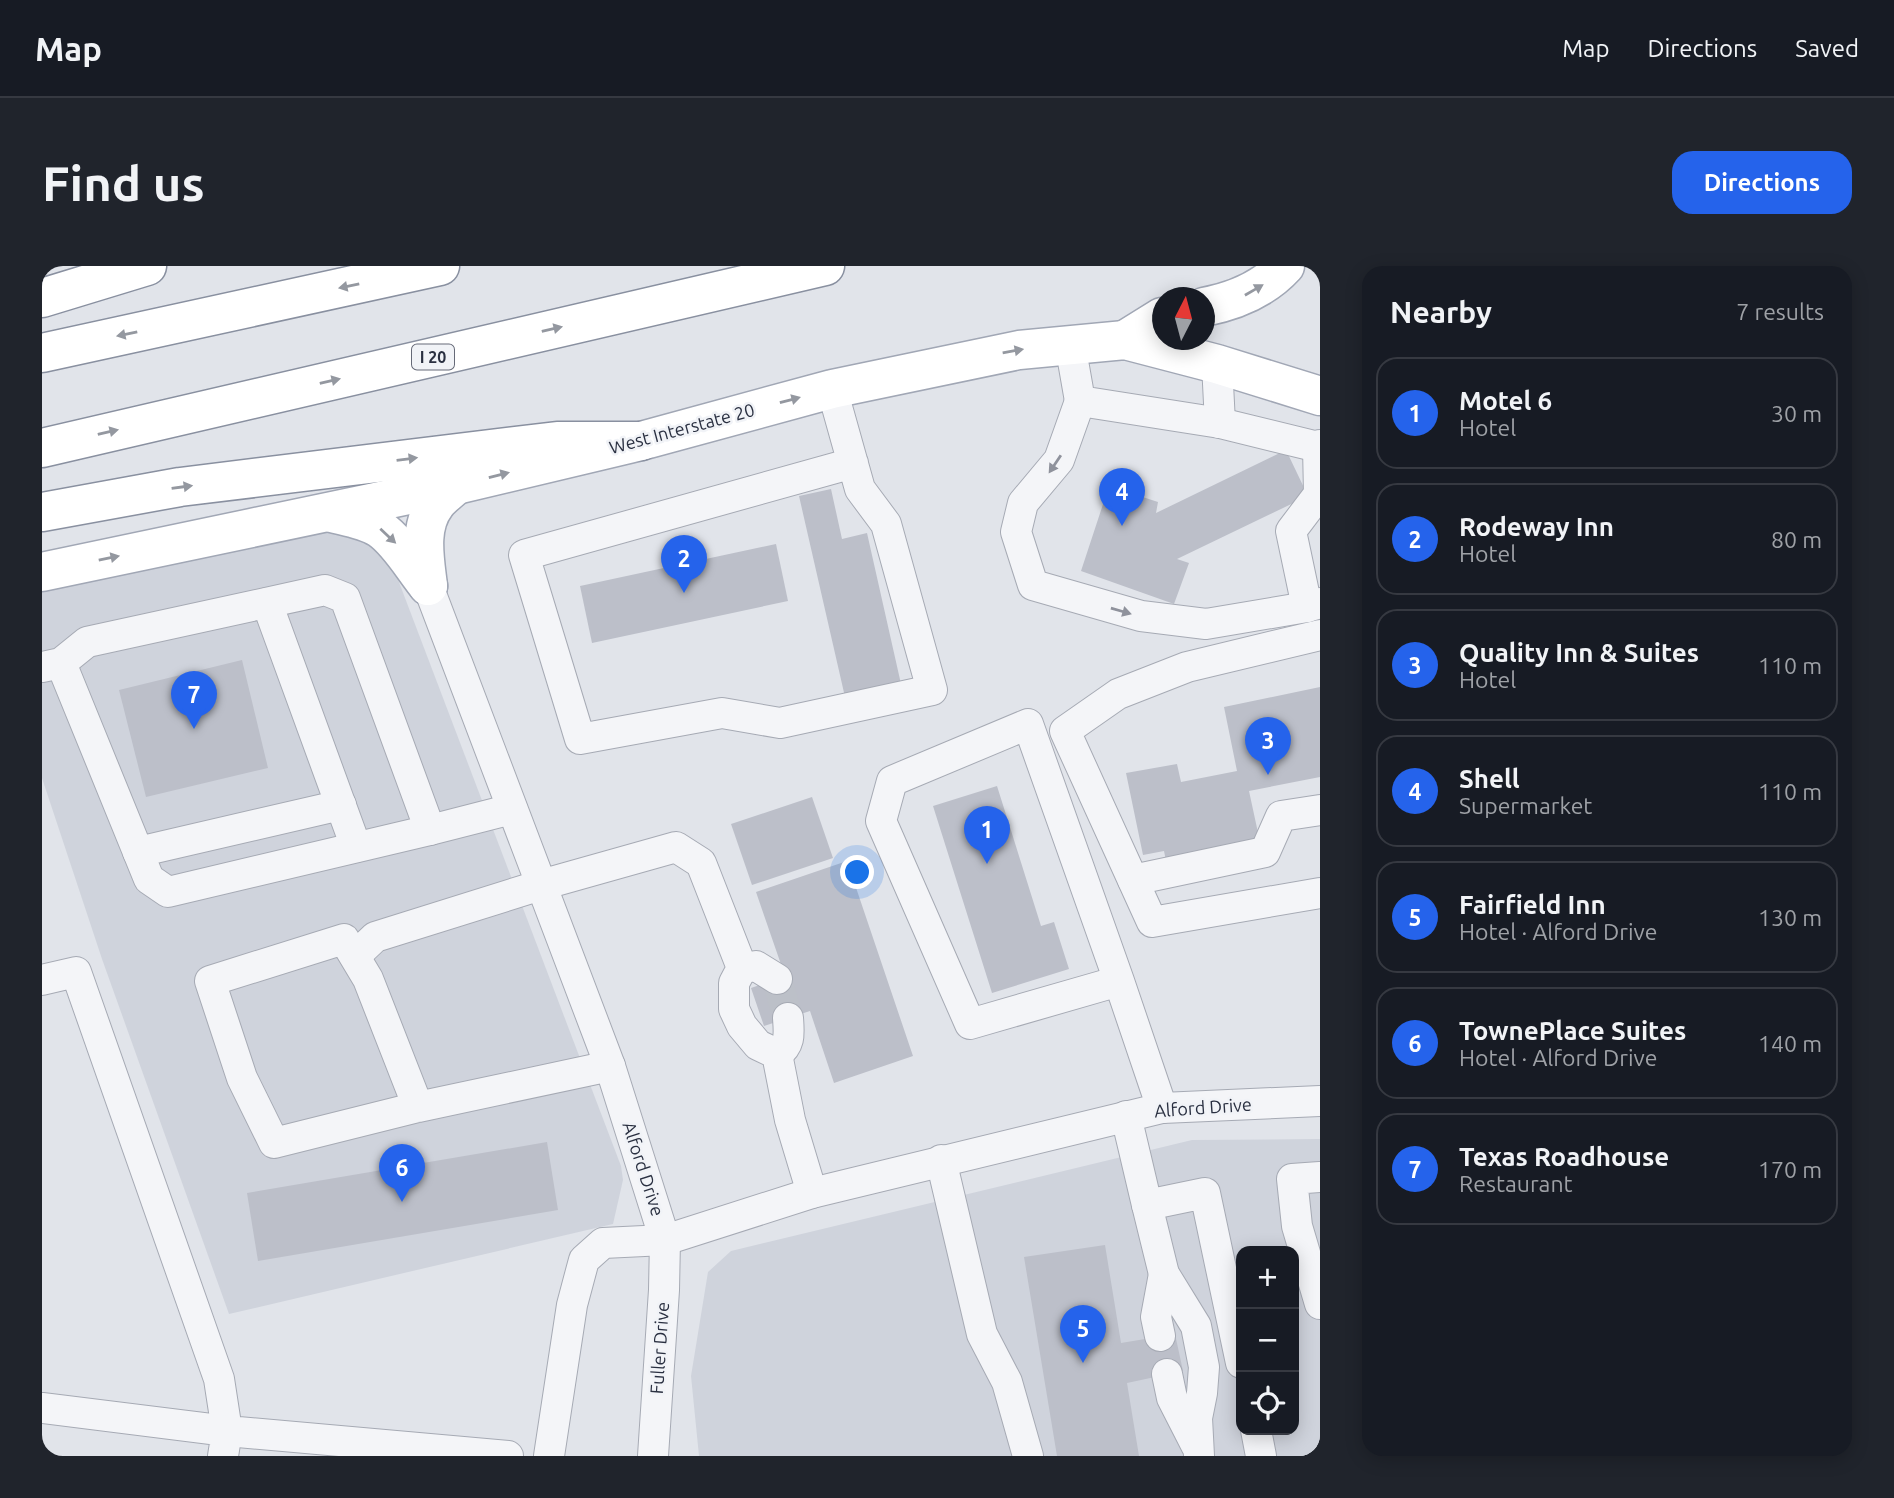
<!DOCTYPE html>
<html lang="en">
<head>
<meta charset="utf-8">
<style>
  :root { --surface:#171b24; --page:#20242c; --text:#f1f3f6; --muted:#9ea1a6; --line:#363941; --accent:#2563eb }
  body { margin:0; font-family:Ubuntu,sans-serif; background:var(--page); color:var(--text) }
  .controls { position:absolute; right:21px; bottom:21px; display:grid; overflow:hidden; border-radius:14px; box-shadow:0 4px 18px #0003 }
  .controls button { width:63px; height:63px; display:grid; place-items:center; padding:0; border:0; border-bottom:2px solid var(--line); background:var(--surface); color:var(--text); font:35px sans-serif }
  .compass { position:absolute; left:1110px; top:21px; width:63px; height:63px; border-radius:50%; background:var(--surface); box-shadow:0 4px 18px #0003; rotate:6deg }
  .you { position:absolute; left:816px; top:607px; width:24px; height:24px; margin:-18px; border:5px solid #fff; border-radius:50%; background:#1a73e8; box-shadow:0 0 0 10px #1a73e833 }
  .badge { display:grid; place-items:center; width:46px; height:46px; border-radius:50%; background:var(--accent); color:#fff; font-size:23px; font-weight:700 }
  .pin { position:absolute; translate:-50% -58px; filter:drop-shadow(0 2px 4px #0008) }
  .pin::after { content:''; position:absolute; top:37px; width:24px; height:21px; background:inherit; clip-path:polygon(0 0,100% 0,50% 100%) }
  .list { margin:0; padding:0; list-style:none }
  h2 { display:flex; justify-content:space-between; align-items:center; height:91px; margin:0; padding:0 28px; font-size:30px }
  h2 small { font-size:23px; font-weight:400; color:var(--muted) }
  .list li { display:grid; grid-template-columns:46px 1fr auto; gap:21px; align-items:center; box-sizing:border-box; height:112px; margin:0 14px 14px; padding:0 14px; border:2px solid var(--line); border-radius:21px }
  .list b { display:block; font-size:26px; white-space:nowrap }
  .list p { margin:0; font-size:23px; white-space:nowrap; color:var(--muted) }
  .list em { font-size:23px; font-style:normal; color:var(--muted) }
  .icon { flex:none; width:38px; height:38px; fill:none; stroke:currentColor; stroke-width:2; stroke-linecap:round; stroke-linejoin:round }
  .map { position:relative; flex:none; width:1278px; height:1190px; overflow:hidden; border-radius:21px }
  header { display:flex; align-items:center; gap:42px; box-sizing:border-box; height:98px; padding:0 35px; background:var(--surface); border-bottom:2px solid var(--line) }
  header strong { font-size:33px }
  nav { display:flex; gap:38px; margin-inline-start:auto; font-size:24px }
  .intro { display:flex; align-items:center; justify-content:space-between; box-sizing:border-box; height:168px; padding:0 42px }
  h1 { margin:0; font-size:49px }
  .button { padding:18px 32px; border-radius:21px; background:var(--accent); color:#fff; font-size:24px; font-weight:700 }
  main { display:flex; gap:42px; padding:0 42px }
  aside { flex:1; background:var(--surface); border-radius:21px; box-shadow:0 4px 18px #0003 }
  .map>svg:first-child { display:block }
  .built { fill:#cfd3dc; fill-rule:evenodd }
  .building { fill:#bcbfc9 }
  .lines { fill:none; stroke-linecap:round; stroke-linejoin:round }
  .minor-tunnel { stroke:#bcc0c8; stroke-width:30; stroke-dasharray:30 15; stroke-linecap:butt }
  .minor-casing { stroke:#a6aab4; stroke-width:32 }
  .major-casing { stroke:#a1a7b5; stroke-width:41 }
  .highway-casing { stroke:#8990a0; stroke-width:41 }
  .minor { stroke:#f4f5f8; stroke-width:30 }
  .major { stroke:#fff; stroke-width:38 }
  .highway { stroke:#fff; stroke-width:38 }
  .oneway { fill:#9498a0 }
  .oneway2 { fill:#8f929c }
  .labels { text-anchor:middle; stroke-width:5; stroke-linejoin:round; paint-order:stroke }
  .shield { fill:#f1f3f7; stroke:#666a78; stroke-width:2 }
  .shield-label { font-size:16px; font-weight:bold; fill:#2a3041 }
  .street-label { font-size:18px; fill:#2a3041; stroke:#f1f3f7 }
</style>
</head>
<body>
<header>
<strong>Map</strong>
<nav><a>Map</a><a>Directions</a><a>Saved</a></nav>
</header>
<div class="intro"><h1>Find us</h1><a class="button">Directions</a></div>
<main>
<div class="map">
<svg width="1278" height="1190" viewBox="0 0 1278 1190">
  <rect width="100%" height="100%" fill="#e1e4ea"/>
  <g class="built">
    <path d="M291 259 331 276 352 303 579 900 581 914 571 958 187 1048 60 693 0 512V324Z"/>
    <path d="M1278 873V1190H657L649 1110 666 1006 689 985 1150 874ZM1199 985H1252V1164H1199Z"/>
  </g>
  <g class="building">
    <path d="M1244 184 1266 230 1135 293 1147 297 1132 338 1039 305 1067 220 1116 236 1114 247Z"/>
    <path d="M789 223 800 273 825 267 859 418 803 431 757 230Z"/>
    <path d="M734 278 746 335 550 377 538 320Z"/>
    <path d="M200 394 226 502 104 531 77 424Z"/>
    <path d="M1278 421V511L1207 525 1218 576 1124 595 1122 585 1101 589 1084 507 1135 498 1139 516 1195 505 1182 441Z"/>
    <path d="M955 520 999 660 1012 656 1027 703 950 727 891 540Z"/>
    <path d="M770 531 791 592 710 619 689 558Z"/>
    <path d="M805 595 871 790 792 817 768 745 722 760 709 722 743 710 714 626Z"/>
    <path d="M505 876 516 944 216 995 205 927Z"/>
    <path d="M1063 979 1079 1077 1133 1068 1141 1105 1085 1117 1097 1190H1015L982 991Z"/>
  </g>
  <g class="lines">
    <path class="minor-tunnel" d="M735 713 746 752"/>
    <g class="minor-casing">
      <g id="minor">
        <path d="M1028 78 1038 135 1178 157 1276 181"/>
        <path d="M1175 98 1178 157"/>
        <path d="M790 123 818 223 844 258 890 424 738 457 680 447 538 473 482 289 811 197"/>
        <path d="M1038 135 1017 194 981 237 974 266 991 319 1099 350 1164 358 1265 341"/>
        <path d="M1278 179 1276 181 1277 228 1249 265 1265 341 1278 337"/>
        <path d="M386 320 568 800 623 974 622 1024 611 1190"/>
        <path d="M225 337 314 581"/>
        <path d="M1278 369 1145 401 1076 428 1023 465 1110 656 1278 627"/>
        <path d="M19 397 107 613 126 626 388 564 470 543"/>
        <path d="M0 401 19 397 45 376 283 324 303 332 388 564"/>
        <path d="M96 586 299 539"/>
        <path d="M1091 614 1223 586 1239 550 1278 544"/>
        <path d="M313 690 333 671 499 619 634 581 659 597 700 702 692 717V743L700 760 716 779 735 788 748 854 770 927"/>
        <path d="M700 702 714 700 735 713"/>
        <path d="M0 714 34 706 177 1113 185 1165 466 1190"/>
        <path d="M1077 715 928 758 839 555 850 515 986 458 1077 715 1120 842"/>
        <path d="M735 788C749 779 747 767 746 752"/>
        <path d="M376 841 326 713 302 673 168 715 200 812 232 877 376 841 568 800"/>
        <path d="M1084 850 1105 939 1163 927 1199 1097"/>
        <path d="M899 894 940 1068 965 1116 986 1190"/>
        <path d="M1278 911 1250 913 1255 960 1278 1038"/>
        <path d="M1105 939 1122 1008 1154 1060 1162 1101 1160 1127 1155 1152 1157 1190"/>
        <path d="M1118 1070 1114 1051 1122 1008"/>
        <path d="M1125 1108 1130 1132 1154 1179"/>
        <path d="M0 1142 185 1165 181 1190"/>
        <path d="M1214 1164 1219 1190"/>
        <path d="M507 1190 530 1039 542 994 561 977 623 974 770 927 1120 842 1278 835"/>
      </g>
    </g>
    <g class="major-casing">
      <g id="major">
        <path d="M1162 41C1193 35 1221 24 1243 0"/>
        <path d="M1083 74 1120 51"/>
        <path d="M290 247C306 251 325 254 338 263 356 275 372 303 386 320"/>
        <path d="M0 306 414 219 599 175 790 123 977 84 1083 74 1175 98 1278 130"/>
        <path d="M386 320C383 294 376 261 394 238 399 231 408 225 414 219"/>
      </g>
    </g>
    <g class="highway-casing">
      <g id="highway">
        <path d="M0 32 105 0"/>
        <path d="M0 87 398 0"/>
        <path d="M0 182 783 0"/>
        <path d="M0 246 138 221 515 175H599"/>
      </g>
    </g>
    <use href="#minor" class="minor"/>
    <use href="#major" class="major"/>
    <use href="#highway" class="highway"/>
  </g>
  <defs><path id="oneway-solid" d="M-6-.8H1V-3.2L6.5 0L1 3.2V.8H-6Z" transform="scale(1.75)"/></defs>
  <g class="oneway">
    <use href="#oneway-solid" transform="translate(307 20) rotate(168)"/>
    <use href="#oneway-solid" transform="translate(1212 24) rotate(-30)"/>
    <use href="#oneway-solid" transform="translate(510 63) rotate(-13)"/>
    <use href="#oneway-solid" transform="translate(85 68) rotate(168)"/>
    <use href="#oneway-solid" transform="translate(971 85) rotate(-10)"/>
    <use href="#oneway-solid" transform="translate(288 115) rotate(-13)"/>
    <use href="#oneway-solid" transform="translate(748 134) rotate(-15)"/>
    <use href="#oneway-solid" transform="translate(66 166) rotate(-13)"/>
    <use href="#oneway-solid" transform="translate(365 193) rotate(-7)"/>
    <use href="#oneway-solid" transform="translate(457 209) rotate(-14)"/>
    <use href="#oneway-solid" transform="translate(140 221) rotate(-8)"/>
    <use href="#oneway-solid" transform="translate(346 270) rotate(43)"/>
    <use href="#oneway-solid" transform="translate(67 292) rotate(-12)"/>
  </g>
  <g class="oneway2">
    <use href="#oneway-solid" transform="translate(1013 198) rotate(124)"/>
    <use href="#oneway-solid" transform="translate(1079 345) rotate(16)"/>
  </g>
  <g class="labels">
    <rect class="shield" x="370" y="78.5" width="42" height="25" rx="5"/>
    <g class="shield-label">
      <text x="391" y="97">I 20</text>
    </g>
    <g class="street-label">
      <text transform="translate(640 163) rotate(-15)" y="6">West Interstate 20</text>
      <text transform="translate(1161 842) rotate(-4)" y="6">Alford Drive</text>
      <text transform="translate(601 903) rotate(72)" y="6">Alford Drive</text>
      <text transform="translate(618 1082) rotate(-86)" y="6">Fuller Drive</text>
    </g>
  </g>
</svg>
<div class="controls">
<button>+</button>
<button>−</button>
<button><svg class="icon" aria-label="locate" viewBox="0 0 24 24"><circle cx="12" cy="12" r="6"/><path d="M12 2v4M12 18v4M2 12h4M18 12h4"/></svg></button>
</div>
<svg class="compass" viewBox="-18 -18 36 36"><path d="M0-13l5 13h-10z" fill="#e53935"/><path d="M0 13l5-13h-10z" fill="#9ea1a6"/></svg>
<div class="you"></div>
<div class="pin badge" style="left:945px;top:598px">1</div>
<div class="pin badge" style="left:642px;top:327px">2</div>
<div class="pin badge" style="left:1226px;top:509px">3</div>
<div class="pin badge" style="left:1080px;top:260px">4</div>
<div class="pin badge" style="left:1041px;top:1097px">5</div>
<div class="pin badge" style="left:360px;top:936px">6</div>
<div class="pin badge" style="left:152px;top:463px">7</div>
</div>
<aside>
<h2>Nearby<small>7 results</small></h2>
<ul class="list">
<li><span class="badge">1</span><div><b>Motel 6</b><p>Hotel</p></div><em>30 m</em></li>
<li><span class="badge">2</span><div><b>Rodeway Inn</b><p>Hotel</p></div><em>80 m</em></li>
<li><span class="badge">3</span><div><b>Quality Inn &amp; Suites</b><p>Hotel</p></div><em>110 m</em></li>
<li><span class="badge">4</span><div><b>Shell</b><p>Supermarket</p></div><em>110 m</em></li>
<li><span class="badge">5</span><div><b>Fairfield Inn</b><p>Hotel · Alford Drive</p></div><em>130 m</em></li>
<li><span class="badge">6</span><div><b>TownePlace Suites</b><p>Hotel · Alford Drive</p></div><em>140 m</em></li>
<li><span class="badge">7</span><div><b>Texas Roadhouse</b><p>Restaurant</p></div><em>170 m</em></li>
</ul>
</aside>
</main>
</body>
</html>
